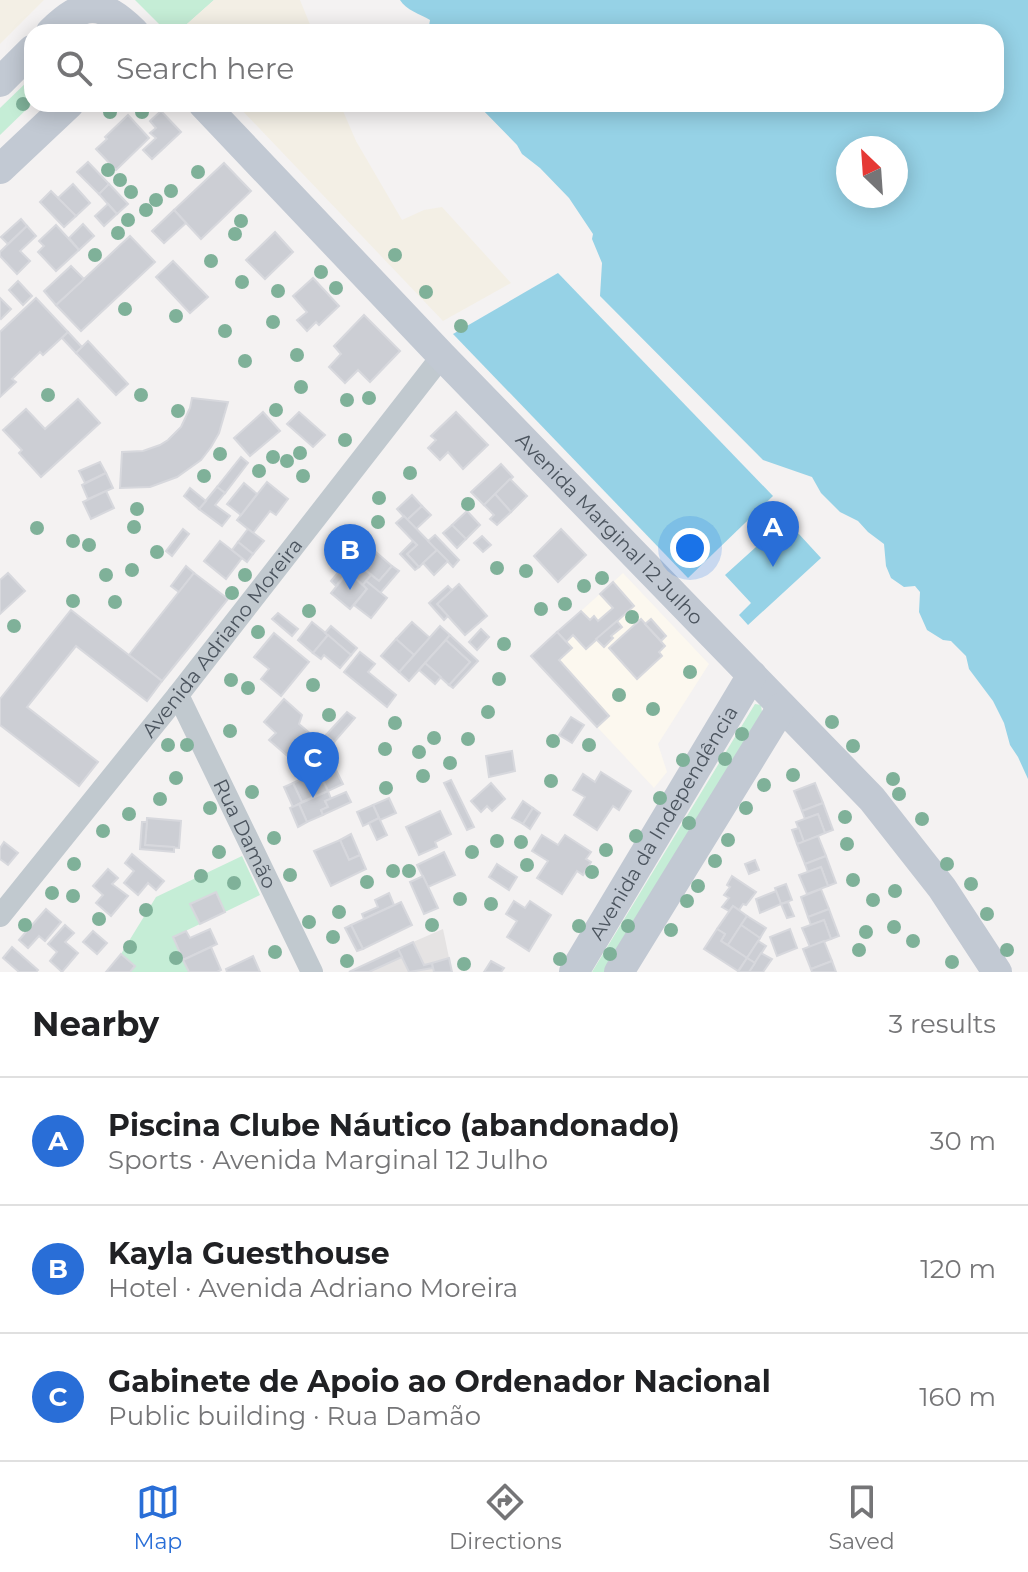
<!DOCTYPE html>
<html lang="en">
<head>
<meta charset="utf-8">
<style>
  :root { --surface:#fff; --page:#f2f2f2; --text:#202124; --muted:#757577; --line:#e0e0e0; --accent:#296ed7 }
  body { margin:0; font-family:Montserrat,sans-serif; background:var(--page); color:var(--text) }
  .compass { position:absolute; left:836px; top:136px; width:72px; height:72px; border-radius:50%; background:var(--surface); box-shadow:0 4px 20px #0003; rotate:335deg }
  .you { position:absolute; left:690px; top:548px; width:28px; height:28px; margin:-20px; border:6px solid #fff; border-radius:50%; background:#1a73e8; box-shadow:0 0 0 12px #1a73e833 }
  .badge { display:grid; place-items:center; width:52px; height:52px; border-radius:50%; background:var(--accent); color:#fff; font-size:26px; font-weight:700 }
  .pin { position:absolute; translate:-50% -66px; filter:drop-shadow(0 2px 4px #0008) }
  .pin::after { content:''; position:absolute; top:42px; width:28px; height:24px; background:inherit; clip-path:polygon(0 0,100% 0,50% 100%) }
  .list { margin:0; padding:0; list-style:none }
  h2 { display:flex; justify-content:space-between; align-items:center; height:104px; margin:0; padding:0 32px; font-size:34px }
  h2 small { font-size:26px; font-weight:400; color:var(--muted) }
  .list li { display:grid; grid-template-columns:52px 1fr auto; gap:24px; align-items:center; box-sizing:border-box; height:128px; padding:0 32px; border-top:2px solid var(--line) }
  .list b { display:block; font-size:30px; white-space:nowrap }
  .list p { margin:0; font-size:26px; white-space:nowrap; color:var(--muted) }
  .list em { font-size:26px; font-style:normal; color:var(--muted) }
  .icon { flex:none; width:44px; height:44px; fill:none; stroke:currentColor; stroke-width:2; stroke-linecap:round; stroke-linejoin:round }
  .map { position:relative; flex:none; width:1028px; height:972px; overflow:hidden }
  .search { position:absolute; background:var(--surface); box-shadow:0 4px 20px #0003; left:24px; right:24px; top:24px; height:88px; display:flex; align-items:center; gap:20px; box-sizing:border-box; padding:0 28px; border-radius:24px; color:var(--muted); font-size:30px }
  .sheet { height:488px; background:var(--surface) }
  nav { display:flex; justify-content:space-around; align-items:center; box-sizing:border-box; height:112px; border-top:2px solid var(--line); background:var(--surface); font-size:22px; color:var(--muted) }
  nav a { display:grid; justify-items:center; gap:4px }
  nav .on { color:var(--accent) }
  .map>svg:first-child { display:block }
  .commercial { fill:#fcf8ef }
  .education { fill:#e5e3e3 }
  .green { fill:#c5edd6 }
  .sand { fill:#f3efe5 }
  .water { fill:#96d2e6; fill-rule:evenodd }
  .building { fill:#ccced4; stroke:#d7d8dd; stroke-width:2 }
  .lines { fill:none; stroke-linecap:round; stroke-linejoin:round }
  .street { stroke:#c1c9cf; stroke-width:22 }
  .secondary { stroke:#c2c9d3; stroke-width:30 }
  .tree { fill:#7fb199 }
  .labels { text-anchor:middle; stroke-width:7; stroke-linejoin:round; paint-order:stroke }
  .street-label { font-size:20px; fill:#4b545e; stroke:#fff }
</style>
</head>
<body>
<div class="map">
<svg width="1028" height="972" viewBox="0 0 1028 972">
  <rect width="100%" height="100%" fill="#f4f2f2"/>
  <path class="commercial" d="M623 573 709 664 658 744 667 772 654 788 531 656Z"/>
  <path class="education" d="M443 929 452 972H349L413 942Z"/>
  <g class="green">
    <path d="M135 0H214L178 32H167Z"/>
    <path d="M32 77V104L0 135V108Z"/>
    <path d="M755 704 761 705 762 712 605 972H592Z"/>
    <path d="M242 856 260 895 173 937 190 972H130L135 966 121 954 156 897Z"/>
  </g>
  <g class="sand">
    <path d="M0 0H44L0 44Z"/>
    <path d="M214 0H300L313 32H178Z"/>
    <path d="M236 104H340L356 141 402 220 424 210 442 207 511 283 443 321Z"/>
  </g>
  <g class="water">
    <path d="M400 0H1028V779L1018 757 1010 745 1004 723 993 701 969 669 966 656 951 641 943 640 927 630 919 612 920 592 915 586 904 587 891 578 886 566 884 544 868 532 858 521 840 512 821 493 812 477 763 460 600 296 602 263 592 239 593 234 569 198 540 168 522 154 517 145 477 104H996V32H428L430 20C420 14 406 10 400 0ZM896 148V196H848V148Z"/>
    <path d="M558 273 773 496 688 578 453 334Z"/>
    <path d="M786 520 821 558 748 625 739 615 751 603 725 575Z"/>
  </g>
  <g class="building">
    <path d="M161 111 181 132 152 159 143 150 156 138 150 133 156 128 150 121Z"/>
    <path d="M128 115 149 138 116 170 96 149 107 139 105 137Z"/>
    <path d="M88 162 109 184 99 194 77 172Z"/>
    <path d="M224 163 251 191 201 239 174 210Z"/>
    <path d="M73 184 90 203 76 216 58 198Z"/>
    <path d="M109 184 128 204 117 214 99 194Z"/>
    <path d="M51 191 76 216 64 227 40 202Z"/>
    <path d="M108 204 117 214 104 226 95 216Z"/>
    <path d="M174 210 186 223 164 243 152 231Z"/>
    <path d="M21 219 27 226 8 244 1 237Z"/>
    <path d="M83 224 94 236 79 250 69 238Z"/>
    <path d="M56 225 79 250 56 271 38 252 44 246 39 241Z"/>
    <path d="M27 226 36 236 20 251 30 261 17 274 0 256V252Z"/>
    <path d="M275 232 293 252 265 279 246 260Z"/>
    <path d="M130 236 155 262 81 331 56 305Z"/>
    <path d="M173 261 208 297 190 313 156 277Z"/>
    <path d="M71 266 84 279 56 305 44 291Z"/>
    <path d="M313 278 339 306 319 325 316 322 307 331 297 320 307 312 293 296Z"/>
    <path d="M18 281 32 296 23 305 9 290Z"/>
    <path d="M0 298 11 309 1 319 0 318Z"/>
    <path d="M36 298 68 332 43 355 40 352 12 379 16 382 0 397V332Z"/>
    <path d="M364 315 400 351 370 382 358 370 345 383 329 367 341 354 334 346Z"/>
    <path d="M68 332 82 347 76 353 62 338Z"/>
    <path d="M88 341 128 384 116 395 76 353Z"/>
    <path d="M192 398 228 402 219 433 211 447 201 460 177 477 150 487 120 488 122 452 143 451 160 445 168 440 181 427 190 408Z"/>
    <path d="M78 399 100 423 41 477 19 453 22 450 3 430 26 409 45 429Z"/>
    <path d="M263 412 280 431 250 456 234 438Z"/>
    <path d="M299 412 325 435 313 447 287 424Z"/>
    <path d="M456 412 488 445 463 469 448 452 440 460 428 448 436 440 431 436Z"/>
    <path d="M241 457 248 463 225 493 217 487Z"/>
    <path d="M100 462 106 473 85 483 79 471Z"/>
    <path d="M501 464 513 477 484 505 471 492Z"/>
    <path d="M106 473 113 488 88 499 82 485Z"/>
    <path d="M510 479 527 496 511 512 495 494Z"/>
    <path d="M267 482 288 499 276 515 270 511 253 533 237 520Z"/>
    <path d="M244 483 257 494 241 515 227 504Z"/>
    <path d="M217 487 225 493 215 505 230 516 222 526 199 509Z"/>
    <path d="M190 488 206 501 199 509 184 496Z"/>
    <path d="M106 491 114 508 91 519 83 502Z"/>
    <path d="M495 494 511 512 497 525 490 519 494 515 484 505Z"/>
    <path d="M412 495 422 506 407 520 397 509Z"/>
    <path d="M422 506 431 515 416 529 407 520Z"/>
    <path d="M467 511 480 525 466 539 452 525Z"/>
    <path d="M404 516 437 550 419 567 407 554 417 545 396 523Z"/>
    <path d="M452 525 466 539 457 548 443 533Z"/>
    <path d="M183 529 189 534 172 556 166 551Z"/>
    <path d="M248 529 264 541 253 554 238 542Z"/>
    <path d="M561 529 586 555 558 582 534 556Z"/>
    <path d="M435 535 459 560 453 567 428 541Z"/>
    <path d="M482 536 491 545 483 552 474 543Z"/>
    <path d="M220 541 242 558 226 579 204 561Z"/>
    <path d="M413 541 417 545 407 554 419 567 415 570 400 554Z"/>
    <path d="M238 542 253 554 247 562 232 550Z"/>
    <path d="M369 546 392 566 379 581 356 562Z"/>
    <path d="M358 549 363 554 336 586 331 581Z"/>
    <path d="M437 550 448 561 434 575 423 563Z"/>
    <path d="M356 562 371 575 363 585 348 572Z"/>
    <path d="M186 566 194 573 179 592 171 586Z"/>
    <path d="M392 566 399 571 380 593 366 581 371 575 379 581Z"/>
    <path d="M348 572 367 589 350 609 331 593Z"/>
    <path d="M8 573 25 591 0 614V580Z"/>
    <path d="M194 573 228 599 162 681 129 655Z"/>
    <path d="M366 581 387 598 371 618 354 605 367 589 363 585Z"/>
    <path d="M613 582 634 606 586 649 573 635 566 642 557 632 581 611 590 620 594 616 598 621 613 608 600 594Z"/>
    <path d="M459 584 487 616 465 635 437 604Z"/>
    <path d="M448 586 452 590 437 604 448 616 444 620 429 603Z"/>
    <path d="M71 610 162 681 147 701 76 646 27 707 98 762 79 786 0 725V699Z"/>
    <path d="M278 613 298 629 292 636 272 619Z"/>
    <path d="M641 619 665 646 659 652 662 656 637 679 609 648Z"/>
    <path d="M651 619 666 636 661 641 645 624Z"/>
    <path d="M617 621 622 627 611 636 613 638 604 647 596 639Z"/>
    <path d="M312 622 328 635 313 653 298 640Z"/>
    <path d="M412 622 430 638 414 655 396 639Z"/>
    <path d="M331 626 357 648 351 655 325 633Z"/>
    <path d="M440 626 450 635 409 681 399 672Z"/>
    <path d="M481 629 489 637 477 650 469 642Z"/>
    <path d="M557 632 572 648 559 660 609 716 597 727 531 656Z"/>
    <path d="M274 633 309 662 281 696 261 679 269 669 254 657Z"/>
    <path d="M328 635 351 655 340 668 324 655 321 659 313 653Z"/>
    <path d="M450 635 478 661 453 688 449 685 470 662 446 640Z"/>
    <path d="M396 639 414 655 399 672 381 656Z"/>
    <path d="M446 640 470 662 449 685 425 663Z"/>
    <path d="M360 652 375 664 368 672 396 695 387 707 344 672Z"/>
    <path d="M425 663 441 677 435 684 419 670Z"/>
    <path d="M284 699 302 715 299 724 312 735 291 759 269 740 276 733 264 722Z"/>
    <path d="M347 712 355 718 334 742 326 735Z"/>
    <path d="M571 717 584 725 572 743 559 735Z"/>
    <path d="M326 735 334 742 327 750 319 743Z"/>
    <path d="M512 751 515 771 489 777 486 756Z"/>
    <path d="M333 764 343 784 328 791 318 771Z"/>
    <path d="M318 771 328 791 302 802 293 783Z"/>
    <path d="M601 772 631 791 619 810 613 806 597 830 574 815 585 797 573 790 583 774 595 782Z"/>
    <path d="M451 780 474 827 467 830 444 783Z"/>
    <path d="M293 783 302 802 293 807 284 787Z"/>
    <path d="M491 783 505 799 492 811 487 806 481 812 471 801Z"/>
    <path d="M815 783 823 803 802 811 794 791Z"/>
    <path d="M328 791 331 799 325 801 328 807 321 810 323 815 307 822 299 804Z"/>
    <path d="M346 792 351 802 323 815 321 810 328 807 325 801Z"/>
    <path d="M389 798 396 813 380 820 373 805Z"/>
    <path d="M523 801 533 808 523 824 512 818Z"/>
    <path d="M823 803 833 830 825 833 818 814 805 819 802 811Z"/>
    <path d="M299 804 307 822 298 827 290 808Z"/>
    <path d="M373 805 379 818 363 826 357 812Z"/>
    <path d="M533 808 540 813 530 829 523 824Z"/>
    <path d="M440 811 451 834 435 842 437 847 419 855 406 827Z"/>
    <path d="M818 814 825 833 804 842 796 822Z"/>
    <path d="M147 818 181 821 179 848 145 845Z"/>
    <path d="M379 818 387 835 377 840 369 823Z"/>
    <path d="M142 822H147L145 845 174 847V852L140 849Z"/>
    <path d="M799 828 804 842 797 844 792 830Z"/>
    <path d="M351 834 360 855 349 860 340 840Z"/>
    <path d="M542 835 558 845 565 835 591 852 586 859 591 862 583 875 577 871 562 894 537 878 548 861 532 851Z"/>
    <path d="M818 836 826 856 805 864 797 844Z"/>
    <path d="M340 840 349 860 360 855 366 869 331 886 314 851Z"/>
    <path d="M4 842 18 853 8 865 0 859V848Z"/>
    <path d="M444 852 455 875 428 887 417 865Z"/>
    <path d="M132 854 164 881 156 890 148 883 138 895 124 883 134 871 125 863Z"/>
    <path d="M826 856 836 883 828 886 821 867 808 872 805 864Z"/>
    <path d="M755 860 759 870 749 874 745 864Z"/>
    <path d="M497 864 517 877 509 890 489 877Z"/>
    <path d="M821 867 828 886 807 894 799 875Z"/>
    <path d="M108 869 118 878 112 884 128 896 111 916 96 903 103 895 93 886Z"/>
    <path d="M423 876 438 908 424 914 410 882Z"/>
    <path d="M732 876 756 892 746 905 743 904 739 910 733 906 729 911 722 907 729 898 724 895 730 887 727 885Z"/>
    <path d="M786 884 792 900 781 904 775 888Z"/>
    <path d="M821 889 829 909 808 917 801 897Z"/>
    <path d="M776 891 781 904 760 913 756 899Z"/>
    <path d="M216 892 225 912 200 924 190 904Z"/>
    <path d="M389 893 394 905 364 919 362 914 378 907 375 900Z"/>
    <path d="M514 901 525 908 530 901 551 915 529 951 507 937 517 921 506 914Z"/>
    <path d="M401 902 412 925 363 949 351 925Z"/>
    <path d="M788 902 794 916 787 918 781 904Z"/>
    <path d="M733 906 747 916 728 945 721 941 725 934 717 929Z"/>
    <path d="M46 909 61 922 45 941 39 936 28 948 19 940Z"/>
    <path d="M829 909 839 936 831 939 824 920 811 925 808 917Z"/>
    <path d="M747 916 766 928 760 938 741 925Z"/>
    <path d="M824 920 831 939 810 947 802 928Z"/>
    <path d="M65 925 74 933 65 942 78 953 62 972 50 961 57 952 48 944Z"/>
    <path d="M351 925 363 949 357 951 345 928Z"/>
    <path d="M741 925 760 938 747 958 728 945Z"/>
    <path d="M210 929 217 944 183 960 173 937 186 931 190 938Z"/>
    <path d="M717 929 725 934 721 941 747 958 738 971 704 949Z"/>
    <path d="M790 929 797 948 777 956 770 937Z"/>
    <path d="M93 931 107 943 97 954 83 942Z"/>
    <path d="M758 941 766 946 755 963 747 958Z"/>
    <path d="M824 941 832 961 811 969 803 949Z"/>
    <path d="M413 942 424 965 432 963 433 968 409 972 398 949Z"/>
    <path d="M12 947 38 970 36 972H19L3 958Z"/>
    <path d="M211 947 221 970 217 972H189L183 960Z"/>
    <path d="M398 949 402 957 369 972H349Z"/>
    <path d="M761 953 772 959 763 972H749Z"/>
    <path d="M121 954 135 966 130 972H106Z"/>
    <path d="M253 956 260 972H227L226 969Z"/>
    <path d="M449 958 452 972H434L432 963Z"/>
    <path d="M747 958 755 963 749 972H738Z"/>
    <path d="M491 961 504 968 501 972H484Z"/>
    <path d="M832 961 836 972H812L811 969Z"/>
  </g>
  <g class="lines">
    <g class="street">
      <path id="s1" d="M178 695 312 972"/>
      <path id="s2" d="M0 916 178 695 442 356"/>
    </g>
    <g class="secondary">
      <path d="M51 32C84 0 101 0 134 32"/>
      <path d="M0 82 32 50"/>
      <path id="s3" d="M203 104 442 356 872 799 942 888 997 972"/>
      <path d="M0 169 69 104"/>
      <path id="s4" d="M574 972 752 675"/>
      <path d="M619 972 782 707"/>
    </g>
  </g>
  <g class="tree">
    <circle cx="23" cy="104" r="7"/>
    <circle cx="110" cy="112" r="7"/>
    <circle cx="142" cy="112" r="7"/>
    <circle cx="108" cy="170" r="7"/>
    <circle cx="198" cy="172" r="7"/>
    <circle cx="120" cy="180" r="7"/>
    <circle cx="171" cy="191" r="7"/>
    <circle cx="131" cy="192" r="7"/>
    <circle cx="156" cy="200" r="7"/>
    <circle cx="146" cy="210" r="7"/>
    <circle cx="128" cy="220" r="7"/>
    <circle cx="241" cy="221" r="7"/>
    <circle cx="118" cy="233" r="7"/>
    <circle cx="235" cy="234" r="7"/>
    <circle cx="95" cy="255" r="7"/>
    <circle cx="395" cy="255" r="7"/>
    <circle cx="211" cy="261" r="7"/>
    <circle cx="321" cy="272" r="7"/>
    <circle cx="242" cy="282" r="7"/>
    <circle cx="336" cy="288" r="7"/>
    <circle cx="278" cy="291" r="7"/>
    <circle cx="426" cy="292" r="7"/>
    <circle cx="125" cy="309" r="7"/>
    <circle cx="176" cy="316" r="7"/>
    <circle cx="273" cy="322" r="7"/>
    <circle cx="461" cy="326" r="7"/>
    <circle cx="225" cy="331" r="7"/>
    <circle cx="297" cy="355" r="7"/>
    <circle cx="245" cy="361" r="7"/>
    <circle cx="301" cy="387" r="7"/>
    <circle cx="48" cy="395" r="7"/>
    <circle cx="141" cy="395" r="7"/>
    <circle cx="369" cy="398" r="7"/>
    <circle cx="347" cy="400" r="7"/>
    <circle cx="276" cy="410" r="7"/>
    <circle cx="178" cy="411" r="7"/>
    <circle cx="345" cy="440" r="7"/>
    <circle cx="300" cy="453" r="7"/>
    <circle cx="220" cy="454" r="7"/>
    <circle cx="273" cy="457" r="7"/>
    <circle cx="287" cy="461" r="7"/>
    <circle cx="259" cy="471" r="7"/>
    <circle cx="410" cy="473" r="7"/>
    <circle cx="204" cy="476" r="7"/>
    <circle cx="303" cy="476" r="7"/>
    <circle cx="379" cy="498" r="7"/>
    <circle cx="468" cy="504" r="7"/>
    <circle cx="137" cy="509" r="7"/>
    <circle cx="378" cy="522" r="7"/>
    <circle cx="134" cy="527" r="7"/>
    <circle cx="37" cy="528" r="7"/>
    <circle cx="73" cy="541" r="7"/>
    <circle cx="89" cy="545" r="7"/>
    <circle cx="157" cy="552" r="7"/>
    <circle cx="497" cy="568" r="7"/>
    <circle cx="132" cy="570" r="7"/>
    <circle cx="526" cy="571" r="7"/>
    <circle cx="106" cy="575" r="7"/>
    <circle cx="245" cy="575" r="7"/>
    <circle cx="602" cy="578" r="7"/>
    <circle cx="584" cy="586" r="7"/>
    <circle cx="232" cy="593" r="7"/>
    <circle cx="73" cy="601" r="7"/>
    <circle cx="115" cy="602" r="7"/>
    <circle cx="565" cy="604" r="7"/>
    <circle cx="541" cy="609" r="7"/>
    <circle cx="309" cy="611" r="7"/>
    <circle cx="632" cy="617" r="7"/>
    <circle cx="14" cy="626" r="7"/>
    <circle cx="258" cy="632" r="7"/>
    <circle cx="504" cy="644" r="7"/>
    <circle cx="690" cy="672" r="7"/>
    <circle cx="499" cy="679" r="7"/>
    <circle cx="231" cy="680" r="7"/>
    <circle cx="313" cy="685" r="7"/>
    <circle cx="248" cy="688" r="7"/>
    <circle cx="619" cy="695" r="7"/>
    <circle cx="653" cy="709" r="7"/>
    <circle cx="488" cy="712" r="7"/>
    <circle cx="329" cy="715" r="7"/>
    <circle cx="832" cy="722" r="7"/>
    <circle cx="395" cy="723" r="7"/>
    <circle cx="230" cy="731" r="7"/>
    <circle cx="742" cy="734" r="7"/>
    <circle cx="434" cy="738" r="7"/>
    <circle cx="468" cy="739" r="7"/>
    <circle cx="553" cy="741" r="7"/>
    <circle cx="168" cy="745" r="7"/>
    <circle cx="187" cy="745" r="7"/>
    <circle cx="589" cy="745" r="7"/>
    <circle cx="853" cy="746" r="7"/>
    <circle cx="385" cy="749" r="7"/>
    <circle cx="419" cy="752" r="7"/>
    <circle cx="725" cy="759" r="7"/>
    <circle cx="683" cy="760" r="7"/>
    <circle cx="450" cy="763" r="7"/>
    <circle cx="793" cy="775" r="7"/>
    <circle cx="423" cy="776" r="7"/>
    <circle cx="176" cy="778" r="7"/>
    <circle cx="893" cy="779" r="7"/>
    <circle cx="551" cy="781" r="7"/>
    <circle cx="764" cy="785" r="7"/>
    <circle cx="386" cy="788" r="7"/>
    <circle cx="252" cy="792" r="7"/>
    <circle cx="899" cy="794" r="7"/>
    <circle cx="660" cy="798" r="7"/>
    <circle cx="160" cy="799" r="7"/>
    <circle cx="210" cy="808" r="7"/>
    <circle cx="746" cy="808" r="7"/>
    <circle cx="129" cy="814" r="7"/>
    <circle cx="845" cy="817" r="7"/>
    <circle cx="922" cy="819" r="7"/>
    <circle cx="689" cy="823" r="7"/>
    <circle cx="103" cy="831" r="7"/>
    <circle cx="636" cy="836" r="7"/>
    <circle cx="274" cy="838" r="7"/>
    <circle cx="728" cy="840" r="7"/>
    <circle cx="497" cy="841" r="7"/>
    <circle cx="521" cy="842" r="7"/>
    <circle cx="847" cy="844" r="7"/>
    <circle cx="606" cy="850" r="7"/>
    <circle cx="219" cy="852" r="7"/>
    <circle cx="472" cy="852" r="7"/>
    <circle cx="715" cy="861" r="7"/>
    <circle cx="74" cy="864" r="7"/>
    <circle cx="947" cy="864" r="7"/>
    <circle cx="527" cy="865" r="7"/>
    <circle cx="393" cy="871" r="7"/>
    <circle cx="409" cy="871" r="7"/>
    <circle cx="592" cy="872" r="7"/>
    <circle cx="290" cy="875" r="7"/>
    <circle cx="201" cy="876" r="7"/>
    <circle cx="853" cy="880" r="7"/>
    <circle cx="367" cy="882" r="7"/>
    <circle cx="234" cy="883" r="7"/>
    <circle cx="971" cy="884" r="7"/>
    <circle cx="698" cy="886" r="7"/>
    <circle cx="895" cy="891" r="7"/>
    <circle cx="52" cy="893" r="7"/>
    <circle cx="73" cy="896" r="7"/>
    <circle cx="460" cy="899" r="7"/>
    <circle cx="873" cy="900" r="7"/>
    <circle cx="687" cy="901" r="7"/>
    <circle cx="491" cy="904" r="7"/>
    <circle cx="146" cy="910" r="7"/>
    <circle cx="339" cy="912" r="7"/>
    <circle cx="987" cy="914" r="7"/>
    <circle cx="99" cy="919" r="7"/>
    <circle cx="309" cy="922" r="7"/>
    <circle cx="25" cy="925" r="7"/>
    <circle cx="432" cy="925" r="7"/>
    <circle cx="579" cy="926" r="7"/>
    <circle cx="628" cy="926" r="7"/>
    <circle cx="894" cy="927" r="7"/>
    <circle cx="671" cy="930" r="7"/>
    <circle cx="866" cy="932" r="7"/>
    <circle cx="333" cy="937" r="7"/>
    <circle cx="913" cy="941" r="7"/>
    <circle cx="130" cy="947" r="7"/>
    <circle cx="859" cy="950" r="7"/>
    <circle cx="1007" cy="950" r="7"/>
    <circle cx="275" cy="952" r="7"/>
    <circle cx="610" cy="954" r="7"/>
    <circle cx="176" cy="958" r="7"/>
    <circle cx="560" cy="959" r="7"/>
    <circle cx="347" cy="961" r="7"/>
    <circle cx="952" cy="962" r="7"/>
    <circle cx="464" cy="964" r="7"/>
  </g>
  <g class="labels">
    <g class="street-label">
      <text dy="7" stroke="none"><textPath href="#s3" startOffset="588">Avenida Marginal 12 Julho</textPath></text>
      <text dy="7" stroke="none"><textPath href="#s2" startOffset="356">Avenida Adriano Moreira</textPath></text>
      <text dy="7" stroke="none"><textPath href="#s4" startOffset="174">Avenida da Independência</textPath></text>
      <text dy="7" stroke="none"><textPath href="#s1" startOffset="154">Rua Damão</textPath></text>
    </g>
  </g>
</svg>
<svg class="compass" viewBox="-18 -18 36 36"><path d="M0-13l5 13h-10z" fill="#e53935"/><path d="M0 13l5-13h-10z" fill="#757577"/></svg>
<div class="you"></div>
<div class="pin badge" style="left:773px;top:567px">A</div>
<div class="pin badge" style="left:350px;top:590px">B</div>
<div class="pin badge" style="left:313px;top:798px">C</div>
<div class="search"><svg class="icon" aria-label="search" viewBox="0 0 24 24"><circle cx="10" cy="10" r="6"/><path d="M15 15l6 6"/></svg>Search here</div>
</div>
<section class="sheet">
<h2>Nearby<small>3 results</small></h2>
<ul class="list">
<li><span class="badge">A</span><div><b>Piscina Clube Náutico (abandonado)</b><p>Sports · Avenida Marginal 12 Julho</p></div><em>30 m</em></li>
<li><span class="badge">B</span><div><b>Kayla Guesthouse</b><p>Hotel · Avenida Adriano Moreira</p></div><em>120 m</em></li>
<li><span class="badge">C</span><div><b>Gabinete de Apoio ao Ordenador Nacional</b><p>Public building · Rua Damão</p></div><em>160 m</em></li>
</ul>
</section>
<nav>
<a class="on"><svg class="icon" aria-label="map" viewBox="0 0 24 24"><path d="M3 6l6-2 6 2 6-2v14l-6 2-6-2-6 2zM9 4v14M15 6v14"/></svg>Map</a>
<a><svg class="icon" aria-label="directions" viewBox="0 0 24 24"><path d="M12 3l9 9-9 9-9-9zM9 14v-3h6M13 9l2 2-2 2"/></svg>Directions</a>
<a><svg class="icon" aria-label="saved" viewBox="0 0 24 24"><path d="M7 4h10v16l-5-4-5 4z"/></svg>Saved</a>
</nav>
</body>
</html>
